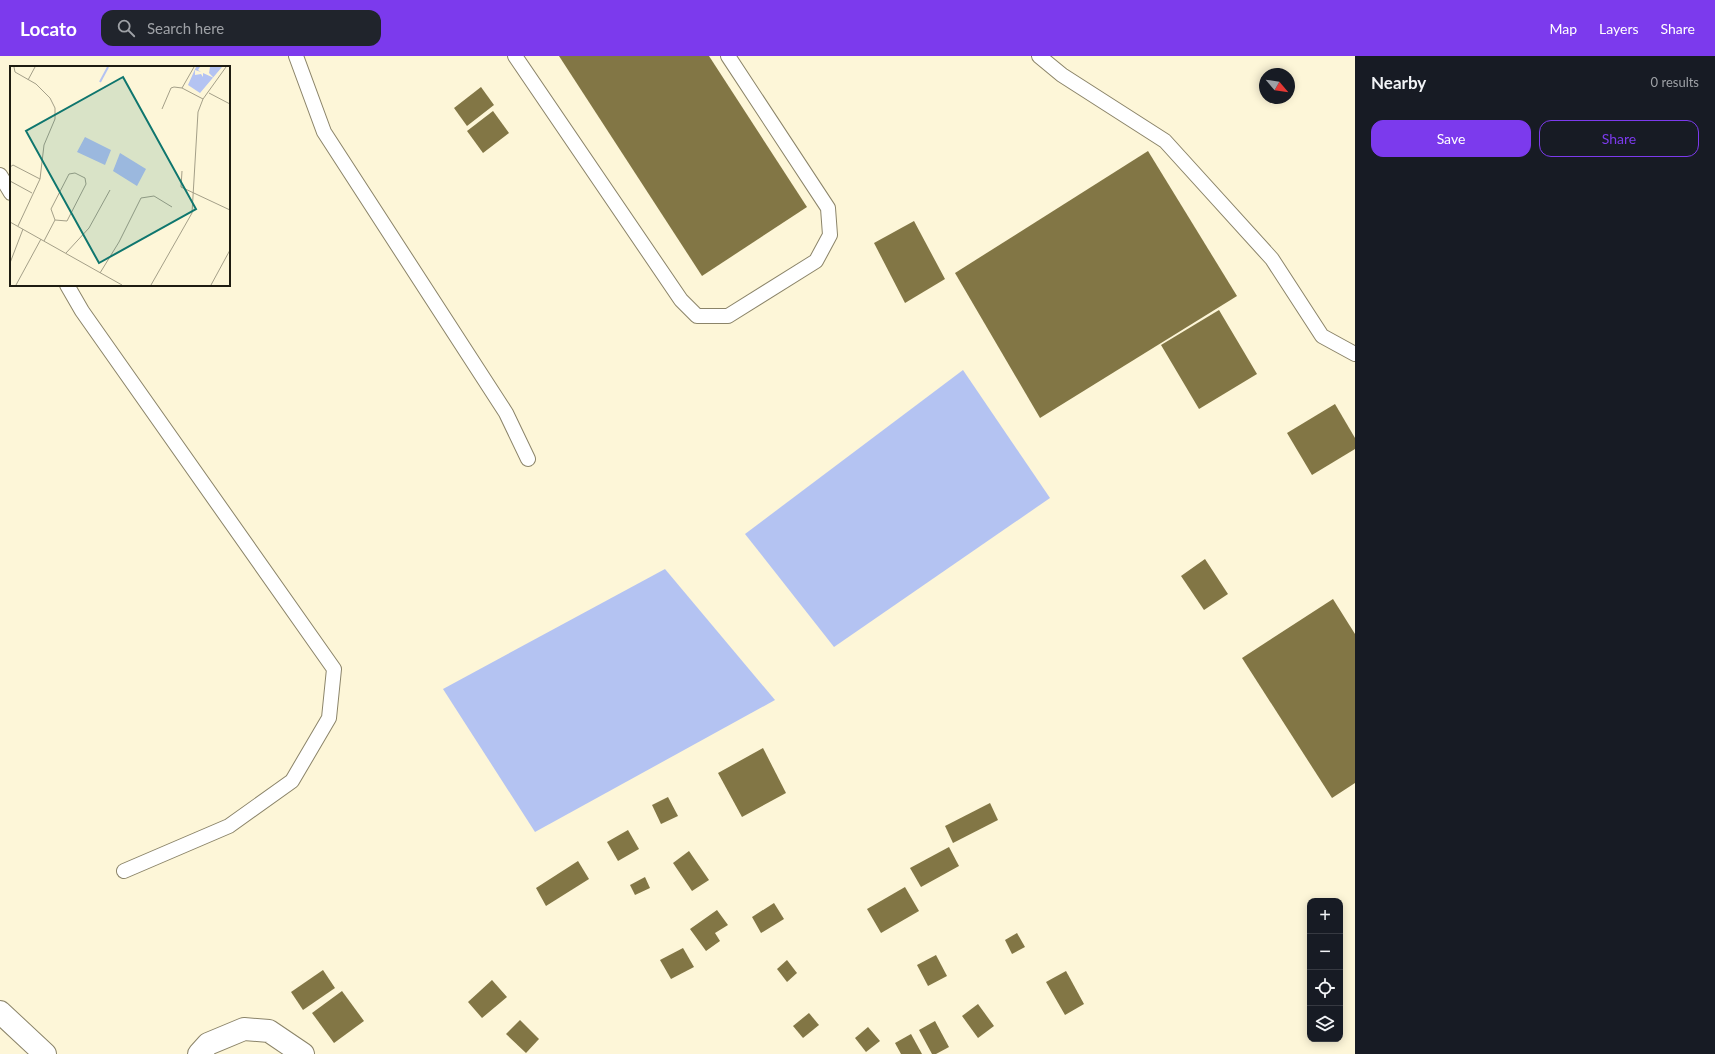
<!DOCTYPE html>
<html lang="en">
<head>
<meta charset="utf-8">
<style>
  :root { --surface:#171b24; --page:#20242c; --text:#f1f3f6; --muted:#9ea1a6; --line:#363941; --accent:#7c3aed }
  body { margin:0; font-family:Lato,sans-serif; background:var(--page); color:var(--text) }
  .controls { position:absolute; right:12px; bottom:12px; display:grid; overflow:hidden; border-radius:8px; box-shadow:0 2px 10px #0003 }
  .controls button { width:36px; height:36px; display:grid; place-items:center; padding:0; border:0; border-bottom:1px solid var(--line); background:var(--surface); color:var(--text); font:20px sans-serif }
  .compass { position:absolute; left:1259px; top:12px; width:36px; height:36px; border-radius:50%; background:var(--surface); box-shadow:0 2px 10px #0003; rotate:119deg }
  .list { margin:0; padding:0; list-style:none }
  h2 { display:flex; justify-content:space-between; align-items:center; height:52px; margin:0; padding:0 16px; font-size:17px }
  h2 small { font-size:13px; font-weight:400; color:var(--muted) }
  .actions { display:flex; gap:8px; padding:12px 16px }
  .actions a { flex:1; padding:9px 0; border:1px solid var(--accent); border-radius:12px; text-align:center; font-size:14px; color:var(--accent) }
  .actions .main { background:var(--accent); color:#fff }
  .icon { flex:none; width:22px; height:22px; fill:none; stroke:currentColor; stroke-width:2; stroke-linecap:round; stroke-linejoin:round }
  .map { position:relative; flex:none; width:1355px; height:998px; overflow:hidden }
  header { display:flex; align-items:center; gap:24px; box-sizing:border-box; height:56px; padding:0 20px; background:var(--accent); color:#fff }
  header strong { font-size:19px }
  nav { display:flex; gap:22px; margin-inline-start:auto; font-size:14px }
  .search { width:280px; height:36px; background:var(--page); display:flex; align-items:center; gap:10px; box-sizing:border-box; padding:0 14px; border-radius:12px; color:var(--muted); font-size:15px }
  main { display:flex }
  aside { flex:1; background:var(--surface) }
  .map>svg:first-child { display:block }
  .water { fill:#b4c3f2 }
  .building { fill:#827645 }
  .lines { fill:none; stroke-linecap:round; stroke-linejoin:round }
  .lane-casing { stroke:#8b8469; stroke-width:16 }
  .street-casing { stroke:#8b8469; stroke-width:24 }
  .lane { stroke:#fff; stroke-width:14 }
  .street { stroke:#fff; stroke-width:22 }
  .inset-river { fill:none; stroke:#b4c3f2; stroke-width:2 }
  .inset-road { fill:none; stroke:#a49f88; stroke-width:1 }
  .view { fill:#0f766e; fill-opacity:0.15; stroke:#0f766e; stroke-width:2 }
  .inset-edge { fill:none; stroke:#1e1c11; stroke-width:2 }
</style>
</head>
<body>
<header>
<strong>Locato</strong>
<div class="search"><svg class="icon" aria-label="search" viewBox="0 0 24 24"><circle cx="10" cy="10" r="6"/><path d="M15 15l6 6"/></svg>Search here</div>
<nav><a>Map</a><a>Layers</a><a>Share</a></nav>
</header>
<main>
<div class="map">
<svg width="1355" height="998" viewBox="0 0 1355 998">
  <rect width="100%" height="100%" fill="#fdf6d8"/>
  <g class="water">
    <path d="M963 314 1050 442 834 591 745 478Z"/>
    <path d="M665 513 775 644 535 776 443 633Z"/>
  </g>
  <g class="building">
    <path d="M559 0H709L807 151 702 220Z"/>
    <path d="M481 31 494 49 467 70 454 52Z"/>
    <path d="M493 55 509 77 483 97 467 75Z"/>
    <path d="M1148 95 1237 240 1040 362 955 217Z"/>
    <path d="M914 165 945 223 905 247 874 187Z"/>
    <path d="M1219 254 1257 318 1199 353 1161 289Z"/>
    <path d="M1335 348 1355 382V393L1312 419 1287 377Z"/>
    <path d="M1205 503 1228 538 1204 554 1181 520Z"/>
    <path d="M1333 543 1355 578V727L1332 742 1242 602Z"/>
    <path d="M763 692 786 737 742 761 718 717Z"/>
    <path d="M668 741 678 760 661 768 652 749Z"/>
    <path d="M990 747 998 764 953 787 945 770Z"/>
    <path d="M628 774 639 793 618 805 607 786Z"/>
    <path d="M949 791 959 810 921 831 910 812Z"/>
    <path d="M689 795 709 824 692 835 673 807Z"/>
    <path d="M578 805 589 823 546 850 536 832Z"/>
    <path d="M645 821 650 832 635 839 630 829Z"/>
    <path d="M905 831 919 855 881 877 867 853Z"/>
    <path d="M774 847 784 863 761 877 752 861Z"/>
    <path d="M717 854 728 869 715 877 720 885 706 895 690 873Z"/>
    <path d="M1017 877 1025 891 1012 898 1005 884Z"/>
    <path d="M683 892 694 911 671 923 660 904Z"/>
    <path d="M936 899 947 920 928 930 917 909Z"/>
    <path d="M787 904 797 917 787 926 777 913Z"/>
    <path d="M323 914 335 932 303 954 291 936Z"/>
    <path d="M1066 915 1084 948 1065 959 1046 926Z"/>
    <path d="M492 924 507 941 482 962 468 946Z"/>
    <path d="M342 935 364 965 334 987 312 957Z"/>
    <path d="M978 948 994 970 978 982 962 960Z"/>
    <path d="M809 957 819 969 803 982 793 970Z"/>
    <path d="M520 964 539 983 526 997 506 978Z"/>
    <path d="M935 965 949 991 936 998H932L919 974Z"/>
    <path d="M868 971 880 985 866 996 855 982Z"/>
    <path d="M911 978 922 998H901L895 987Z"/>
  </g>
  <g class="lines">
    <g class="lane-casing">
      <g id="lane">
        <path d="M296 0 324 76 506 357 528 403"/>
        <path d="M515 0 681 244 697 260H728L816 205 830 179 828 152 728 0"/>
        <path d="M1039 0 1062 19 1165 85 1272 203 1322 280 1355 298"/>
        <path d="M0 119 11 137"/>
        <path d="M67 229 82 255 334 613 329 662 292 725 229 770 124 815"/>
      </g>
    </g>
    <g class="street-casing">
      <g id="street">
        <path d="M0 956 45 998"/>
        <path d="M199 998 208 988 244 973 269 975 303 998"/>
      </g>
    </g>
    <use href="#lane" class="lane"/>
    <use href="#street" class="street"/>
  </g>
  <g transform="translate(10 10)">
    <rect width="220" height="220" fill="#fdf6d8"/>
    <path d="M186 1H212L190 27 178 19ZM75 71 101 84 95 99 67 86ZM110 87 136 103 127 120 103 105Z" fill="#b4c3f2"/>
    <path d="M190 1H200L199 7 204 12 193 7V11L191 8 185 9V4L191 6 188 4Z" fill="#fdf6d8"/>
    <path class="inset-river" d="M90 16 98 1"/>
    <path class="inset-road" d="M4 1 5 6 26 18 40 32 45 42V53L34 79 30 113 8 160M18 14 25 1M172 22 184 1M199 27 220 38M152 43 161 22 164 21 172 22 193 33M0 101 3 99 30 113M172 105 171 121 220 144M0 115 22 127M0 156 112 219M34 175 45 154 57 155 76 118 75 112 65 107 59 108 41 143 45 154M56 187 79 162 100 124M0 197 13 163M90 207 109 176 131 132 144 130 162 141M6 219 31 173M141 219 182 147 188 46 193 33 216 1M201 219 220 184"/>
    <path class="view" d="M113 11 186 143 89 197 16 65Z"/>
    <rect width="220" height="220" class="inset-edge"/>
  </g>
</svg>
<div class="controls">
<button>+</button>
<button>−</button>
<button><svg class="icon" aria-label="locate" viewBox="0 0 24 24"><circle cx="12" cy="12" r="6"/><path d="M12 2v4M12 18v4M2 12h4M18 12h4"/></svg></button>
<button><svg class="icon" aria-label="layers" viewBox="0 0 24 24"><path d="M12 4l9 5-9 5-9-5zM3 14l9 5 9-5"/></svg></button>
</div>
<svg class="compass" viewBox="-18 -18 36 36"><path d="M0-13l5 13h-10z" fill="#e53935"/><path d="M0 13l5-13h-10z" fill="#9ea1a6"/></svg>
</div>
<aside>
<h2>Nearby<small>0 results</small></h2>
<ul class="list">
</ul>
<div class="actions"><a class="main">Save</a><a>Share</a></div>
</aside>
</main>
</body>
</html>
